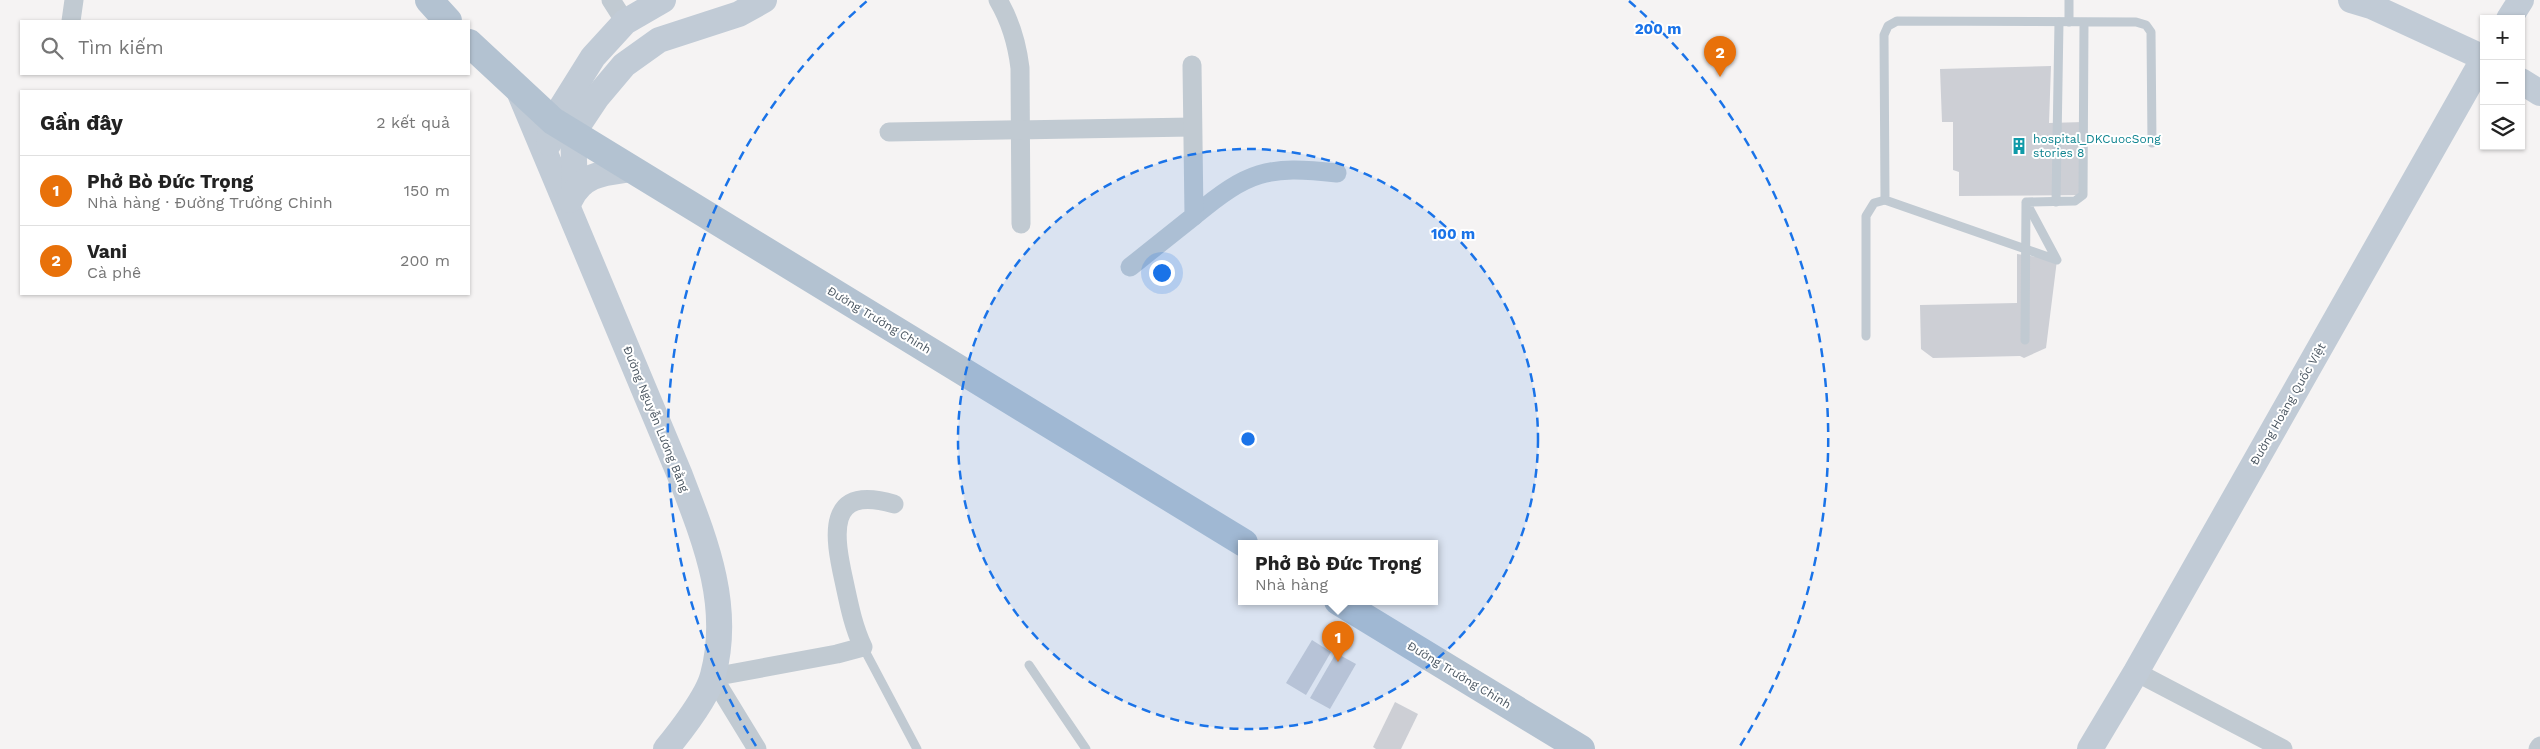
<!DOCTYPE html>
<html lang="vi">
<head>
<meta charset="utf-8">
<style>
  :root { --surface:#fff; --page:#f2f2f2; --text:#222; --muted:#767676; --line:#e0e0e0; --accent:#1a73e8 }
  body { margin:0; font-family:"Work Sans",sans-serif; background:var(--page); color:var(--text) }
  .controls { position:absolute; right:15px; top:15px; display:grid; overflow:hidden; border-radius:0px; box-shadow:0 1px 4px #0004 }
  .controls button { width:45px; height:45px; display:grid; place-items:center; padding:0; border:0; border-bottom:1px solid var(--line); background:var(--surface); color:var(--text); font:25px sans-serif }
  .you { position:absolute; left:1161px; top:272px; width:18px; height:18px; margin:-12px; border:4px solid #fff; border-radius:50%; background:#1a73e8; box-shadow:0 0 0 8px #1a73e833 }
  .badge { display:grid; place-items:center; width:32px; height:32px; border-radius:50%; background:var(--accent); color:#fff; font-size:16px; font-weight:700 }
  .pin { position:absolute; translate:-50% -41px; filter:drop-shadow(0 1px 2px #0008) }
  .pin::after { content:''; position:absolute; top:26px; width:18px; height:15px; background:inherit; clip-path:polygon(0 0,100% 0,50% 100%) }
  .popup { position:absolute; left:1238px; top:540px; width:200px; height:65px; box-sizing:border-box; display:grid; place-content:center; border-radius:0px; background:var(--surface); filter:drop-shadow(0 1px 4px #0005); font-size:16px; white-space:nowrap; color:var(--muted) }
  .popup b { font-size:19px; color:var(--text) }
  .popup::after { content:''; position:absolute; left:50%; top:100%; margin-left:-10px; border:10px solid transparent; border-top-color:var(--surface) }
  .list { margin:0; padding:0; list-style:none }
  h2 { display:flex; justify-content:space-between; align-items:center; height:65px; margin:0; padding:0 20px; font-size:21px }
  h2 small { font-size:16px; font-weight:400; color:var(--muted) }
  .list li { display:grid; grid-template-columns:32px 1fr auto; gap:15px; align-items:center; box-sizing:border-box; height:70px; padding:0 20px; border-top:1px solid var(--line) }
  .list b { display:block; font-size:19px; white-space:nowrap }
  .list p { margin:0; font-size:16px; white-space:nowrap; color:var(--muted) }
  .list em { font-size:16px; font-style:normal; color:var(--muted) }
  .icon { flex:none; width:28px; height:28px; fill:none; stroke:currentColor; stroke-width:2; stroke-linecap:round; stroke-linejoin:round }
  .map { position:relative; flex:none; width:2540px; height:749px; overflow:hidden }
  .search { position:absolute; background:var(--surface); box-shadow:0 1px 4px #0004; left:20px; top:20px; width:450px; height:55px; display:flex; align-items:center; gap:12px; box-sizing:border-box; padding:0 18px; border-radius:0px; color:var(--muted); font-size:19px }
  .panel { position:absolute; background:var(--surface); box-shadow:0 1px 4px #0004; left:20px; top:90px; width:450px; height:205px; border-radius:0px }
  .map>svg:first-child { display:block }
  .building { fill:#cdcfd5 }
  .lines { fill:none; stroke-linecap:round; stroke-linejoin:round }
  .lane { stroke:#c1cad2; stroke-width:9 }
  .street { stroke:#c1cad2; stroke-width:19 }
  .secondary { stroke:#c1cbd6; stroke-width:26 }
  .primary { stroke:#b3c2d1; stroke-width:28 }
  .ring { fill:none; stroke:#1a73e8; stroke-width:2.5; stroke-dasharray:9 6 }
  .labels { text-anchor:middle; stroke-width:4; stroke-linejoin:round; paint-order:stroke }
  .culture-label { font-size:12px; fill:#0d838f; stroke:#fff; text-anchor:start }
  .street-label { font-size:12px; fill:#4a5661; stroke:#fff }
  .centre { fill:#1a73e8; stroke:#fff; stroke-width:2.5 }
  .ring-label { font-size:15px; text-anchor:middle; font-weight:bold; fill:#1a73e8; stroke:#fff; stroke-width:4; stroke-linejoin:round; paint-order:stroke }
</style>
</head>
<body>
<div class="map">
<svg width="2540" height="749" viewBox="0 0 2540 749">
  <rect width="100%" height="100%" fill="#f5f3f3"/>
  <g class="building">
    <path d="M2051 66 2049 123 2084 122 2085 195 1959 196V172L1953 170V122H1942L1940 69Z"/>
    <path d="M2017 254 2057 260 2046 348 2024 358 2020 356 1933 358 1921 349 1920 305 2017 303Z"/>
    <path d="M1312 640 1331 652 1306 695 1286 683Z"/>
    <path d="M1336 653 1356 664 1330 709 1310 698Z"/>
    <path d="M1395 702 1418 714 1401 749H1376L1373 747Z"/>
  </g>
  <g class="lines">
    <g class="lane">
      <path d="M2069 22V0"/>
      <path d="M2084 22 2083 195 2075 201 2026 202 2057 260 1885 200 1884 35 1888 26 1897 21 2136 22 2146 25 2151 32 2152 143"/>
      <path d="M2056 202 2059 22"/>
      <path d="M1866 336V216L1874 203 1885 200"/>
      <path d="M2025 340 2026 204"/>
      <path d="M863 647 917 749"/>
      <path d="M1029 665 1086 749"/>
    </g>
    <g class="street">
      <path d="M611 0 625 22"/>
      <path d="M998 0C1011 22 1017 43 1020 68L1021 224"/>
      <path d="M71 21 74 0"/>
      <path d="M889 132 1192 127"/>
      <path d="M1194 216C1248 171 1267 165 1337 173"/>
      <path d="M1130 267 1194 216 1192 65"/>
      <path d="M2136 672 2283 749"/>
      <path d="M757 749 713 677 837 654 863 647C853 626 849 604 844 581 834 536 825 484 894 504"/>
      <path d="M2538 749 2540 746"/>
    </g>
    <g class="secondary">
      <path d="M2351 0 2371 6 2484 58"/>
      <path d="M2509 19 2521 0"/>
      <path d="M2521 81 2540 93"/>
      <path d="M519 91 679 473C704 538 732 604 713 675 708 696 680 732 666 749"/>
      <path d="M549 143 553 121 593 57 625 22 663 0"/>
      <path d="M575 188 573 133 597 97 624 65 659 40 739 14 764 0"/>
      <path d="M570 200C583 173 605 173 632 169"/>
      <path d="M2090 749 2136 672 2484 58"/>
    </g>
    <g class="primary">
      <path d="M429 0 448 21"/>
      <path d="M469 43 553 121 1244 543"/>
      <path d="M1338 601 1581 749"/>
    </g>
  </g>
  <circle cx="1248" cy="439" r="290" fill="#1a73e8" fill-opacity=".12"/>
  <g class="ring">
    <circle cx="1248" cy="439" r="290"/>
    <path d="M756 746A580 580 0 0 1 867 1M1629 1A580 580 0 0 1 1740 746"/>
  </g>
  <defs>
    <g id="building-bare" transform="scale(1.35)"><path d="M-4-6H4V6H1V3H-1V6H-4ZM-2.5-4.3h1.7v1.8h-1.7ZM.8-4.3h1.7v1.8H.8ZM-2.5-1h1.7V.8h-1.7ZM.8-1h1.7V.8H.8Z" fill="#0f9aa8" stroke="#fff" stroke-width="2.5" paint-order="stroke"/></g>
  </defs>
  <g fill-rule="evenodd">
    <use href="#building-bare" x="2019" y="146"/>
  </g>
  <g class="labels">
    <g class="culture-label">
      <text x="2033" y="143">hospital_DKCuocSong<tspan x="2033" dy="14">stories 8</tspan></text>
    </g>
    <g class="street-label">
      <text transform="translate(879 320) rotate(31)" y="4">Đường Trường Chinh</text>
      <text transform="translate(2288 404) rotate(-60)" y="4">Đường Hoàng Quốc Việt</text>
      <text transform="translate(656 419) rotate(68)" y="4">Đường Nguyễn Lương Bằng</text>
      <text transform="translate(1459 675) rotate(31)" y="4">Đường Trường Chinh</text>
    </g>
  </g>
  <circle cx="1248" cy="439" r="8" class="centre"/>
  <g class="ring-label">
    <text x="1658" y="34">200 m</text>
    <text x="1453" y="239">100 m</text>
  </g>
</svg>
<div class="controls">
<button>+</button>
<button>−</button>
<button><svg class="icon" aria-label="layers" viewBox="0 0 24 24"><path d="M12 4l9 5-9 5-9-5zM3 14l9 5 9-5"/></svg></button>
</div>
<div class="you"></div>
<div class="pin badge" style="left:1338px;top:662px;background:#e8710a">1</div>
<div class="popup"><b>Phở Bò Đức Trọng</b>Nhà hàng</div>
<div class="pin badge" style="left:1720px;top:77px;background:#e8710a">2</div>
<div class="search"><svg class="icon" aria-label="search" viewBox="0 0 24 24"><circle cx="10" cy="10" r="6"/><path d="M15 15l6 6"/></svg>Tìm kiếm</div>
<section class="panel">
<h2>Gần đây<small>2 kết quả</small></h2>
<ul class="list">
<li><span class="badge" style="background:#e8710a">1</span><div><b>Phở Bò Đức Trọng</b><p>Nhà hàng · Đường Trường Chinh</p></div><em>150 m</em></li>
<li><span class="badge" style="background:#e8710a">2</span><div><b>Vani</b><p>Cà phê</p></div><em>200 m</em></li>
</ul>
</section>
</div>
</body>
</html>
